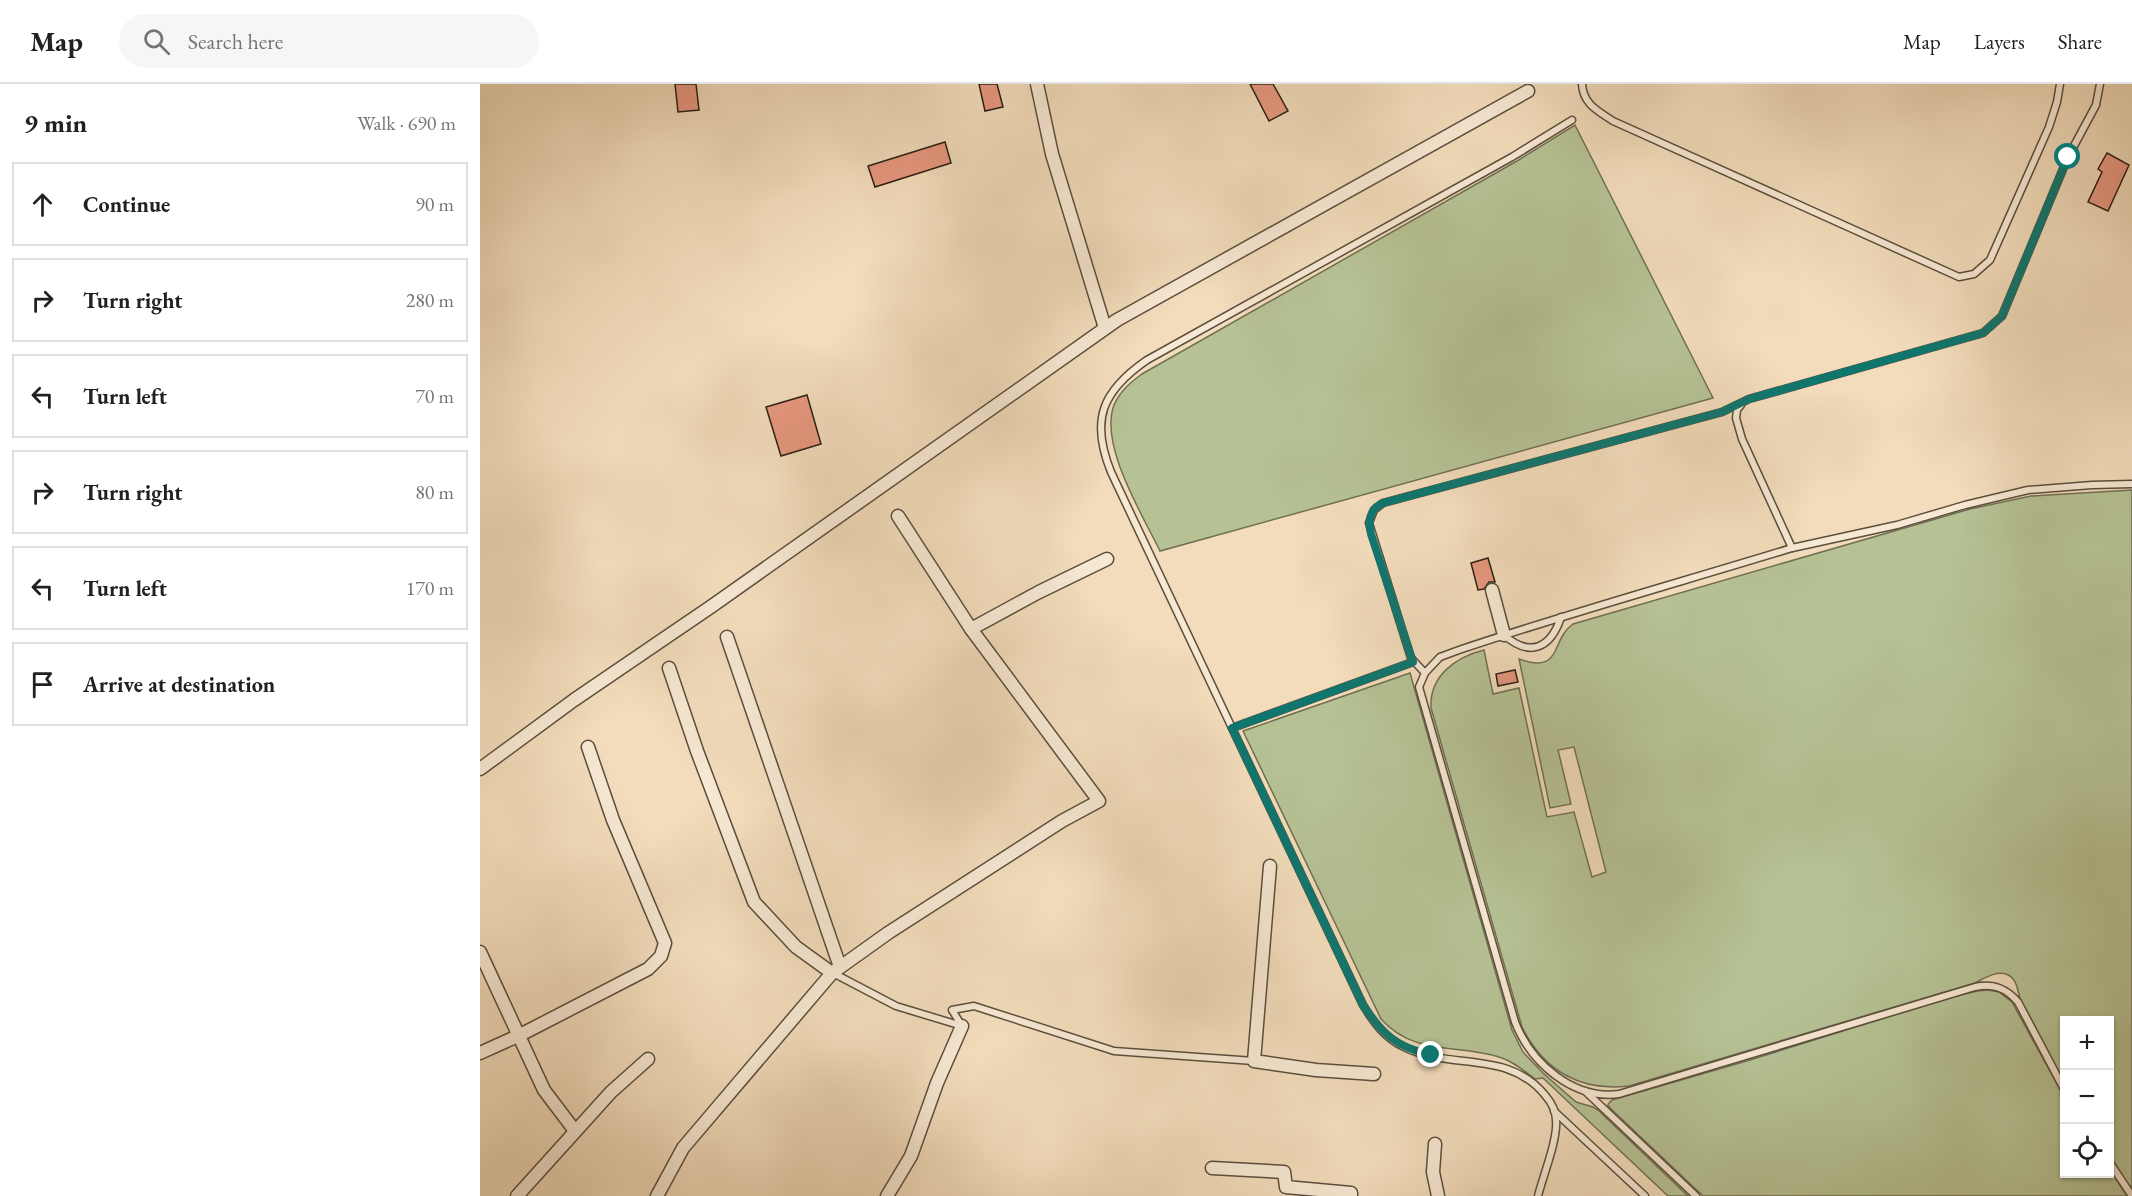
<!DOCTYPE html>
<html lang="en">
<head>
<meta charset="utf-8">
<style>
  :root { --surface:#fff; --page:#f6f6f6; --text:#202124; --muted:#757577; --line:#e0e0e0 }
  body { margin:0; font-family:"EB Garamond",serif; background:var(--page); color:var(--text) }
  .controls { position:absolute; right:18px; bottom:18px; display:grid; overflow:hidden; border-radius:0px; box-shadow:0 2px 4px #0004 }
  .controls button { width:54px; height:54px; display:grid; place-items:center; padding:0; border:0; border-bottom:2px solid var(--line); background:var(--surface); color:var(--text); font:30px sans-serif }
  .stop { position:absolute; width:18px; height:18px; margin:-14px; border:4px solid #0f766e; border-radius:50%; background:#fff }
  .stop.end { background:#0f766e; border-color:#fff; box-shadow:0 2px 6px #0008 }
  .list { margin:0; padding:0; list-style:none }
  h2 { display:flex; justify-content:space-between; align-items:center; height:78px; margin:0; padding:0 24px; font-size:26px }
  h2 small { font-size:20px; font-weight:400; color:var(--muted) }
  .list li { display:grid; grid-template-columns:39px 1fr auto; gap:18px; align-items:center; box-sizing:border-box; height:84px; margin:0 12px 12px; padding:0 12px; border:2px solid var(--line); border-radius:0px }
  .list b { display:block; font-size:22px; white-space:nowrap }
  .list em { font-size:20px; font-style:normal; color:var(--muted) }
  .icon { flex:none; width:33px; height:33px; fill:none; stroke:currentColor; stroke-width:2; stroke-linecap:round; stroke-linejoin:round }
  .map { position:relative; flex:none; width:1652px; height:1112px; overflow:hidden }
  header { display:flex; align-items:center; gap:36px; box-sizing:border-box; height:84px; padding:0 30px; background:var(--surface); border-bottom:2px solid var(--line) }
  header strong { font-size:28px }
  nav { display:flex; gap:33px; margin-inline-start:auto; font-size:21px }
  .search { width:420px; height:54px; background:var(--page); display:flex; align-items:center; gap:15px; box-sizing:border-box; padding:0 21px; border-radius:33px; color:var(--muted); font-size:22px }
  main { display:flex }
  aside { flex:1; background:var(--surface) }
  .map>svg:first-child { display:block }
  .green { fill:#b6c294; stroke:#707054; stroke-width:1.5 }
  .building { fill:#e79880; stroke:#291f13; stroke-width:1.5 }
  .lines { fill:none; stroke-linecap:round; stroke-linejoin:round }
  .lane-casing { stroke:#5b4e3d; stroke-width:9 }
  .street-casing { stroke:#5b4e3d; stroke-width:15 }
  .lane { stroke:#f7e8d3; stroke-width:6 }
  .street { stroke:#f7e8d3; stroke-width:12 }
  .route { stroke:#0f766e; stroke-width:8 }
</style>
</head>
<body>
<header>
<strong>Map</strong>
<div class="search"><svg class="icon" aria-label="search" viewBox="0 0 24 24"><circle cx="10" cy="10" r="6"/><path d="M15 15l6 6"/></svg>Search here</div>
<nav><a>Map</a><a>Layers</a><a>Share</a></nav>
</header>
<main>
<aside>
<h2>9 min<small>Walk · 690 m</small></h2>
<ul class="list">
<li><svg class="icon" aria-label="ahead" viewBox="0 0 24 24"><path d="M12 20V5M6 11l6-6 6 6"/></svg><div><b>Continue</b></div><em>90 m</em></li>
<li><svg class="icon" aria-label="right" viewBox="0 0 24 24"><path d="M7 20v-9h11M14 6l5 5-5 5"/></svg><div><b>Turn right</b></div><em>280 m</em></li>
<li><svg class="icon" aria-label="left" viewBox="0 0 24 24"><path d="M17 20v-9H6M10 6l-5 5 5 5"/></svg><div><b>Turn left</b></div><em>70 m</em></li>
<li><svg class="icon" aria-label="right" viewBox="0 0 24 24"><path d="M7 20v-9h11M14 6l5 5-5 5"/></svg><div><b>Turn right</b></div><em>80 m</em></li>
<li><svg class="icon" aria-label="left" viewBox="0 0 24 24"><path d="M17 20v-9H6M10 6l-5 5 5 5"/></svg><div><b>Turn left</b></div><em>170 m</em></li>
<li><svg class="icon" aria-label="arrive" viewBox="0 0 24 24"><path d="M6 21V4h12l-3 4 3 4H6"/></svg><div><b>Arrive at destination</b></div></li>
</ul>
</aside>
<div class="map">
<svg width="1652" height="1112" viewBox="0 0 1652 1112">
  <rect width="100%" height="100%" fill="#f2dcbb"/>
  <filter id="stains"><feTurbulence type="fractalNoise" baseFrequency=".00333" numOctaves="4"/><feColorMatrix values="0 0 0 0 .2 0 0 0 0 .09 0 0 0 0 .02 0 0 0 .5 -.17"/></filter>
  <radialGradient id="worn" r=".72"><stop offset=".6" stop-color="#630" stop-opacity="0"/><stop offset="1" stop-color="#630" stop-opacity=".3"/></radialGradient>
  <g class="green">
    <path d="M1095 41 1233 314 680 467C662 430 619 361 634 321 640 307 651 298 662 290L1037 77Z"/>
    <path d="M1652 406V1106L1630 1073V936H1584V998C1570 970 1551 943 1540 914 1537 905 1537 894 1526 890 1515 887 1505 894 1495 899L1149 1002C1101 1008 1064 987 1042 943L951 624C949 592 976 573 1004 566L1013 610 1039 604 1067 733 1094 728 1112 793 1126 788 1094 663 1078 666 1091 720 1070 724 1039 575C1083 591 1070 556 1093 540L1490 425 1551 412Z"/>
    <path d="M930 589 1032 946 1043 968 1063 989 1096 1018 1113 1023 1118 1026 1208 1112H1188L1063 994 1055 995C1044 987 1033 977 1019 973 977 960 934 972 901 935L763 647Z"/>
    <path d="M1508 906 1519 908 1532 918 1584 1013V1090H1630V1086L1647 1112H1223L1128 1022V1020L1132 1016 1270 976 1468 914 1497 907Z"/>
  </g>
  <g class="building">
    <path d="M195 0H216L219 26 198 28Z"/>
    <path d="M499 0H517L523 23 505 27Z"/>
    <path d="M770 0H793L808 27 789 37Z"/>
    <path d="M465 58 471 79 395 103 388 82Z"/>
    <path d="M1627 69 1649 81 1628 127 1608 118 1622 88 1618 85Z"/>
    <path d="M327 311 341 360 301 372 286 323Z"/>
    <path d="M1008 474 1015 498H1009L1004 505 998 506 991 479Z"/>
    <path d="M1035 586 1038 598 1018 602 1016 590Z"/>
  </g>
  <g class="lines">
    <g class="lane-casing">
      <g id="lane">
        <path d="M1102 0C1103 20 1118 27 1133 37L1479 193 1494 190 1510 176 1569 43 1577 18 1580 0"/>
        <path d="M1261 321 1257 326 1256 334 1262 355 1312 464 1417 441 1485 421 1548 406 1612 401 1652 400"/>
        <path d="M1024 551C1050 574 1071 564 1081 533"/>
        <path d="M945 589 960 573 979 566C1089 529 1201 498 1312 464"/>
        <path d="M752 644 933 578"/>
        <path d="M353 889 416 922 482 942 472 926 494 922 634 967 774 977"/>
        <path d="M1584 1005 1538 918C1526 904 1513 899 1495 903L1139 1010C1093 1016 1051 979 1035 938L939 603 945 589 931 574 889 439 894 426 903 419 1242 328 1269 315 1503 249 1522 232 1588 73 1616 21 1620 0"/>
        <path d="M1105 1007 1216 1112"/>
        <path d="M1074 1027 1165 1112"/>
        <path d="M1630 1079 1652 1112"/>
        <path d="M1058 1112C1063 1092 1078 1055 1076 1036 1076 1026 1071 1018 1065 1011 1027 965 972 987 924 963 905 954 894 939 883 921L631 388C610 336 622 307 667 276L1032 73 1092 36"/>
      </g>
    </g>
    <g class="street-casing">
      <g id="street">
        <path d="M557 0 572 70 625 244"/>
        <path d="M1012 506 1024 551"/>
        <path d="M491 545 559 508 627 475"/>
        <path d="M247 553 360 883"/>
        <path d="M189 584 217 667 274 818 316 863 352 889"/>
        <path d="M0 685 94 616 232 522 637 236 1048 7"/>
        <path d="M790 782 774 977 836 986 894 990"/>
        <path d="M0 868 64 1006 95 1047"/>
        <path d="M0 969 40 951 168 885 181 872 185 859 133 736 108 663"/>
        <path d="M955 1060 953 1088 958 1112"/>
        <path d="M732 1084 804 1088 806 1103 871 1109V1112"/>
        <path d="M37 1112 131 1008 168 975"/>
        <path d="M177 1112 203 1064 352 889 408 849 582 737 619 717 491 545 418 432"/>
        <path d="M407 1112 431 1072 457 999 482 942"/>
      </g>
    </g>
    <use href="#lane" class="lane"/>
    <use href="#street" class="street"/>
  </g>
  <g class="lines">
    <path class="route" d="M951 971C916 963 902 950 883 921L752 644 933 578 891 450C888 438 889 425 903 419L1242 328 1269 315 1503 249 1522 232 1588 73"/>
  </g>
  <rect width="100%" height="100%" filter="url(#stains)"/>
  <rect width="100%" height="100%" fill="url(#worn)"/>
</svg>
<div class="controls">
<button>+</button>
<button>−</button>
<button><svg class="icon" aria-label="locate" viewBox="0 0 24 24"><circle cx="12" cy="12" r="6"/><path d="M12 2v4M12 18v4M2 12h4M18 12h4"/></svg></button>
</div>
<div class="stop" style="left:1588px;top:73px"></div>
<div class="stop end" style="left:951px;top:971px"></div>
</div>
</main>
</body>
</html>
